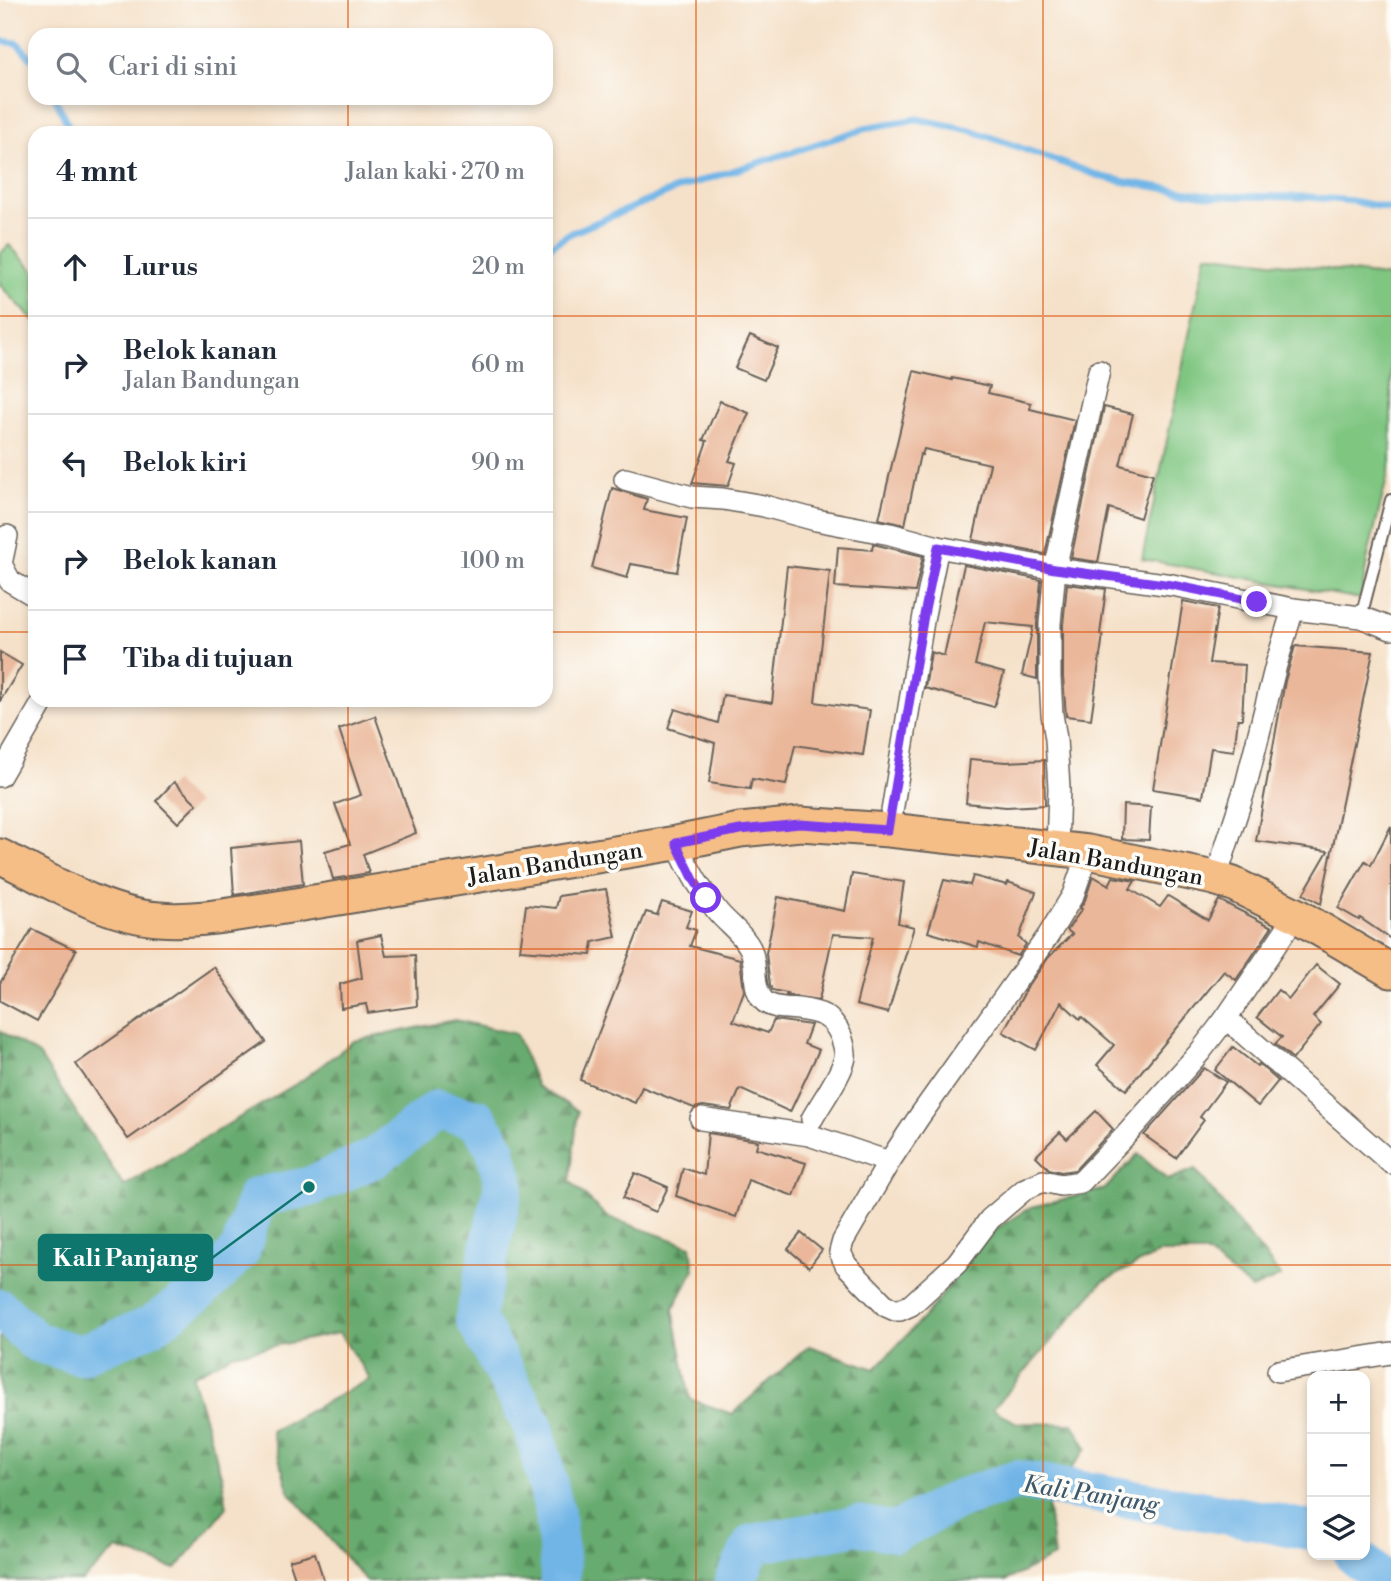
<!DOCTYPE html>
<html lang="id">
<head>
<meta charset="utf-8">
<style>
  :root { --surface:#fff; --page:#f2f2f3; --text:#1f2937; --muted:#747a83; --line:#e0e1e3 }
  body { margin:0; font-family:"Libre Bodoni",serif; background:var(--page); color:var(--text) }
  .controls { position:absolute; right:21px; bottom:21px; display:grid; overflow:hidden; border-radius:14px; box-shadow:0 4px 10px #0003 }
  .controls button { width:63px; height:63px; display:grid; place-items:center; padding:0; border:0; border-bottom:2px solid var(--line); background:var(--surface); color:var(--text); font:35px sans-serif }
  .stop { position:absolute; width:21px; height:21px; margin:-16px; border:5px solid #7c3aed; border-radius:50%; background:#fff }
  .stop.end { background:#7c3aed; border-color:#fff; box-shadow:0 2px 7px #0008 }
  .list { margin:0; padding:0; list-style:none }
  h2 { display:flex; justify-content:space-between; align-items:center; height:91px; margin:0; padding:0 28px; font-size:30px }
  h2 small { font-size:23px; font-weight:400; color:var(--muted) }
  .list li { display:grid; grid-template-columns:46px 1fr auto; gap:21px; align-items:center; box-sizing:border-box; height:98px; padding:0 28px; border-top:2px solid var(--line) }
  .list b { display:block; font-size:26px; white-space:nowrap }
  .list p { margin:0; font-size:23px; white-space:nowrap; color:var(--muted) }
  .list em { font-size:23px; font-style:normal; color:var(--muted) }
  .icon { flex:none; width:38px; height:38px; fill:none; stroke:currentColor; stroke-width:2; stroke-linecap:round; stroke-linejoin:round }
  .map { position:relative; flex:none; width:1391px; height:1581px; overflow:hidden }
  .search { position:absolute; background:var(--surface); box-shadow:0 4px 10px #0003; left:28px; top:28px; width:525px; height:77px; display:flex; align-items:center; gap:18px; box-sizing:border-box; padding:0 24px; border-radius:21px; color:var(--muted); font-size:26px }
  .panel { position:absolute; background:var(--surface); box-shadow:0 4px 10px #0003; left:28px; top:126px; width:525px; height:581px; border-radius:21px }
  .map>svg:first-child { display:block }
  .forest { fill:url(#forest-firs); stroke:#426446; stroke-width:2 }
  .pitch { fill:#7fc681; stroke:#4e714e; stroke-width:2 }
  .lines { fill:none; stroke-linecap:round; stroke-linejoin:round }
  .stream { stroke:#71b5e7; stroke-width:7 }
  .river { stroke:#71b5e7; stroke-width:40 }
  .building { fill:#eab79a }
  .service-casing { stroke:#686159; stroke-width:14 }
  .minor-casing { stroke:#686159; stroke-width:24 }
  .primary-casing { stroke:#686159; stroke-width:37 }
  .service { stroke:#fff; stroke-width:10 }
  .minor { stroke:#fff; stroke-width:21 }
  .primary { stroke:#f6be87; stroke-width:33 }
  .route { stroke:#7c3aed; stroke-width:9 }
  .grid { fill:none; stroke:#de560d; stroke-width:2; stroke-opacity:0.55 }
  .labels { text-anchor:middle; stroke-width:7; stroke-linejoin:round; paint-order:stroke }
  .street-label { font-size:23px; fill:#1c1c1c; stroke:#fdfcf7 }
  .water-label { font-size:24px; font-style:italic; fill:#3e596d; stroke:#fdfcf7 }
  .leader { fill:none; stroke:#0f766e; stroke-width:2.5 }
  .callout-dot { fill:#0f766e; stroke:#fdfcf7; stroke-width:2.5 }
  .callout { fill:#0f766e; stroke:#0f766e; stroke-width:2.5 }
  .callout-label { font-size:24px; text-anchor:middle; font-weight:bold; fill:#fff }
</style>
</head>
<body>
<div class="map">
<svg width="1391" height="1581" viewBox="0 0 1391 1581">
  <defs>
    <pattern id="forest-firs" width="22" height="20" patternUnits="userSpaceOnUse" patternTransform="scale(1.75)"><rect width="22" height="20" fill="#67ab6f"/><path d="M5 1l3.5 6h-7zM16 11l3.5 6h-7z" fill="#548a5a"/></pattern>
  </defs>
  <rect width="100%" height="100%" fill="#fdfcf7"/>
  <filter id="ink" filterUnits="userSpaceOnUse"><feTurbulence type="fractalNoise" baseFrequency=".0143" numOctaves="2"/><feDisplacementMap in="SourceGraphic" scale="14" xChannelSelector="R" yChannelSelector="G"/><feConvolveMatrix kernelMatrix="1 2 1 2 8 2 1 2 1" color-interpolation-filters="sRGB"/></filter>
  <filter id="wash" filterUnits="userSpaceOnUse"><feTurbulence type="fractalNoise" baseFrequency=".00686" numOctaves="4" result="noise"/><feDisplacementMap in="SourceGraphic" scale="28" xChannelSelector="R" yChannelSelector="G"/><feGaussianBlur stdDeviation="1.57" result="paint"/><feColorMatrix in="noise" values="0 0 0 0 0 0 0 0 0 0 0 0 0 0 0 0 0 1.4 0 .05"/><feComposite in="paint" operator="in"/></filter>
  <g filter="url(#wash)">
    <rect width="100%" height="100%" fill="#f5e1c9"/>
    <path class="forest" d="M455 1020 516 1034 537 1086 578 1111 570 1181 607 1217 691 1246 694 1270 673 1309 690 1399 732 1414 809 1346 875 1369 925 1316 991 1232 1031 1207 1105 1189 1138 1154 1168 1180 1195 1169 1281 1276 1252 1289 1206 1253H1159L1102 1282 993 1409 1017 1423 1073 1424 1087 1448 1047 1500 1054 1557 1005 1581H366L289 1492 271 1431 370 1379 339 1333 233 1354 192 1376 222 1478 227 1507 176 1569 117 1549 82 1581H0V1031L39 1055 124 1186 301 1081 354 1041Z"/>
    <g class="pitch">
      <path d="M9 245 35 272 34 321 0 285V254Z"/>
      <path d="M1206 254 1391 277V462L1367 560 1361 599 1142 559Z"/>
    </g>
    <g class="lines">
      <g class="stream">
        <path d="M0 41 17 43 35 62"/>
        <path d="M55 98 72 133"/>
        <path d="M546 249 569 234 676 189 870 127 917 119 970 130 1102 177 1126 182 1213 196 1309 197 1352 201 1391 209"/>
      </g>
      <g class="river">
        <path d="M0 1309 36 1342 80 1355 151 1326 201 1290 240 1251 257 1197 309 1187 374 1158 437 1110 477 1119 495 1147 504 1184 475 1318 534 1428 555 1514 560 1569V1581"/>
        <path d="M1354 1555 1384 1581"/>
        <path d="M735 1581 753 1544 857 1525 895 1532 959 1499 1017 1480 1259 1520 1312 1531"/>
      </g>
    </g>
    <g id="blocks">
      <g class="building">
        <path d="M750 336 778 348 764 380 735 368Z"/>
        <path d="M914 371 952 380V378L990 386 988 393 1031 403 1030 409 1075 420 1045 554 973 540 990 464 924 449 922 455 920 454 905 525 879 519Z"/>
        <path d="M720 401 749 413 729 461 736 463 728 486 692 483 707 441 703 440Z"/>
        <path d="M1104 407 1133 414 1120 465 1153 474 1140 518 1109 508 1098 562 1071 558Z"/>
        <path d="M612 488 647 499 644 510 687 518 677 572 631 564 627 578 592 568Z"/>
        <path d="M873 544 923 556 915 592 835 587 838 547 872 550Z"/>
        <path d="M964 565 1041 580 1037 624V679L1022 675 1033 627 985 622 975 665 1004 673 994 707 925 688 931 652 944 656Z"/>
        <path d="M787 566 830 571 815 702 870 710 863 755 795 745 786 785 752 779 750 789 709 783 715 743 668 728 675 709 718 723 723 695 772 703Z"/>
        <path d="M1067 584 1106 589 1100 634 1103 635 1091 719 1066 716 1063 677V625Z"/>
        <path d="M1183 601 1218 608 1209 663 1245 665 1242 719H1238L1234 751 1211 748 1203 797 1153 789Z"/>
        <path d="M1295 646 1373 652 1321 904 1303 894 1328 851 1256 841 1285 681Z"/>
        <path d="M0 652 22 665 0 701Z"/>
        <path d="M375 716 416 833 363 854 369 873 333 879 325 851 350 844 335 804 361 795 339 729Z"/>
        <path d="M970 759 1006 762 1044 760 1045 805 1006 807 966 803Z"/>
        <path d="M174 782 197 804 178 823 156 801Z"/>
        <path d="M1123 805 1151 807 1149 840 1122 839Z"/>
        <path d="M1391 826V939L1360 918 1359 920 1338 908 1365 861 1371 865Z"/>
        <path d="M299 841 303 884 234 895 231 848Z"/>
        <path d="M852 874 904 882 898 923 914 927 888 1013 856 1005 873 937 833 934 819 1000 786 995 787 993 772 990 770 985 766 953 778 897 845 911Z"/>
        <path d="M973 876 1007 885 1008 882 1036 892 1019 938 1026 944 1018 956 979 942 978 947 928 932 944 880 970 885Z"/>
        <path d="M1093 876 1109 885 1113 877 1135 881 1130 889 1160 907 1168 896 1208 920 1219 900 1272 927 1236 980 1224 971 1126 1090 1097 1065 1114 1045 1082 1017 1080 1019 1061 1002 1036 1050 1003 1032 1028 986 1049 957 1072 934 1067 930 1082 909 1080 908 1085 900Z"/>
        <path d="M606 889 616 937 593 942 591 955 520 950 526 905 556 908 559 896Z"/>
        <path d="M662 902 692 911 686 927 696 930 690 946 740 959 744 991 733 1021 768 1033 774 1020 811 1025 804 1044 819 1050 790 1112 740 1089 731 1110 703 1106 694 1108 642 1087 635 1103 580 1080 646 912 657 915Z"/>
        <path d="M32 929 76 950 58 986 37 1021 0 1001V983Z"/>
        <path d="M381 935 386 956 415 955 417 1006 368 1013 366 1004 341 1008 340 984 362 978 357 940Z"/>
        <path d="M1316 965 1340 984 1313 1017 1321 1024 1293 1059 1275 1044 1282 1037 1257 1017 1278 990 1289 999Z"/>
        <path d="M214 967 266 1042 128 1139 76 1064Z"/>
        <path d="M1233 1047 1257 1066 1259 1064 1278 1081 1258 1106 1215 1070Z"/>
        <path d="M1204 1068 1226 1082 1200 1117 1204 1120 1176 1158 1144 1135Z"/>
        <path d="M1096 1111 1113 1129 1075 1170 1061 1172 1049 1169 1036 1156 1060 1132 1067 1139Z"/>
        <path d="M708 1133 758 1141 756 1148 806 1163 794 1196 748 1180 736 1217 676 1196 683 1168 704 1175Z"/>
        <path d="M635 1173 668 1187 656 1212 623 1198Z"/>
        <path d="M801 1233 822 1250 809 1267 788 1249Z"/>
        <path d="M315 1553 324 1581H296L289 1560Z"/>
      </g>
    </g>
  </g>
  <g filter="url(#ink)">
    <use href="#blocks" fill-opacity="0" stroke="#686159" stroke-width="2"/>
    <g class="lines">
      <g class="service-casing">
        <path id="service" d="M1361 617 1391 500"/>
      </g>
      <g class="minor-casing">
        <g id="minor">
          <path d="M625 479 692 497 723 499 764 506 816 520 890 534 938 547"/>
          <path d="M7 536 1 564 10 581 35 596"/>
          <path d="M1293 609 1361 617 1391 629"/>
          <path d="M0 776 44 700"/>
          <path d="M889 830 924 615 938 547 1055 569 1172 585 1293 609 1276 665 1246 785 1221 862 1214 878"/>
          <path d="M676 843C688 869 700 890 718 912 728 924 743 934 750 948 758 963 751 987 763 1000 771 1009 788 1008 798 1009 820 1012 832 1015 841 1036 843 1042 846 1051 845 1057 843 1073 820 1104 812 1119"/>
          <path d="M1057 849 1059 788 1056 739 1052 714 1050 677V624L1055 569 1099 371"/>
          <path d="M1088 852 1073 895 1048 936 919 1117 889 1162 843 1241 840 1252 846 1265 886 1306 895 1310H900L911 1305 957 1263 990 1219 1025 1189 1043 1181 1061 1185 1081 1182 1125 1136 1200 1052 1226 1018 1296 915"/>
          <path d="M1226 1018 1391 1163"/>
          <path d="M701 1119 809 1135 889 1162"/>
          <path d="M1278 1371 1391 1353"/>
        </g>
      </g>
      <g class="primary-casing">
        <path id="primary" d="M0 856C48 880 104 915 159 919 196 922 234 914 271 909L676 843 740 830 800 824 889 830 1088 852 1214 878 1233 884 1296 915 1391 971"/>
      </g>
      <use href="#service" class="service"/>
      <use href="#minor" class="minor"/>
      <use href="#primary" class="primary"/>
    </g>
  </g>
  <g class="lines" filter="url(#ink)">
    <path class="route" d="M706 898 694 880 676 843 740 830 800 824 888 830 924 615 938 547 1055 569 1172 585 1257 602"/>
  </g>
  <path class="grid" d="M348 0V35M696 0V1581M1043 0V1581M348 98V133M0 316H35M546 316H1391M0 632H35M546 632H1391M348 700V1581M0 949H1391M0 1265H1391"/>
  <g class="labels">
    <g class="street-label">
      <text transform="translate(1116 862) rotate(10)" y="8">Jalan Bandungan</text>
      <text transform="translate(555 863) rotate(-9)" y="8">Jalan Bandungan</text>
    </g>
    <g class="water-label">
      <text transform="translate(1091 1494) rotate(9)" y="8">Kali Panjang</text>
    </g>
  </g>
  <path class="leader" d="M309 1187L212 1258"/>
  <circle class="callout-dot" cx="309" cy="1187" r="7"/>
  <rect class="callout" x="39" y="1235" width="173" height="45" rx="7"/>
  <g class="callout-label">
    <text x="125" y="1266">Kali Panjang</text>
  </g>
</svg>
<div class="controls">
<button>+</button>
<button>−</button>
<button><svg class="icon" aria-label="layers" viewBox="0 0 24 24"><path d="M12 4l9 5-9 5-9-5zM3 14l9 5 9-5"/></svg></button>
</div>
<div class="stop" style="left:706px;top:898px"></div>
<div class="stop end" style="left:1257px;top:602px"></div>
<div class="search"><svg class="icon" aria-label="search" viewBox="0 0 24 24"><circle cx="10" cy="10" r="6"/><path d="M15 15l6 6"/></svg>Cari di sini</div>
<section class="panel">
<h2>4 mnt<small>Jalan kaki · 270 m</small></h2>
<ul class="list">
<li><svg class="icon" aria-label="ahead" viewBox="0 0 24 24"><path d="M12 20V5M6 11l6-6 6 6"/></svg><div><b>Lurus</b></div><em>20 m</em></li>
<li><svg class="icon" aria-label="right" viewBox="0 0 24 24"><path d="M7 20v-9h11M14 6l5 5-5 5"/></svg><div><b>Belok kanan</b><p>Jalan Bandungan</p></div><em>60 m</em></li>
<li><svg class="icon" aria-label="left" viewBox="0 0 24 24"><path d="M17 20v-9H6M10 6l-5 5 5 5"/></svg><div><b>Belok kiri</b></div><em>90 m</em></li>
<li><svg class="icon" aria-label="right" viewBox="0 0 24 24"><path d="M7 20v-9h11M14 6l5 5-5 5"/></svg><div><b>Belok kanan</b></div><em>100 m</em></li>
<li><svg class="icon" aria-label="arrive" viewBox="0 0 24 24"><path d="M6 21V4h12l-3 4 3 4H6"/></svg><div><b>Tiba di tujuan</b></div></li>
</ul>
</section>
</div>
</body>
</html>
